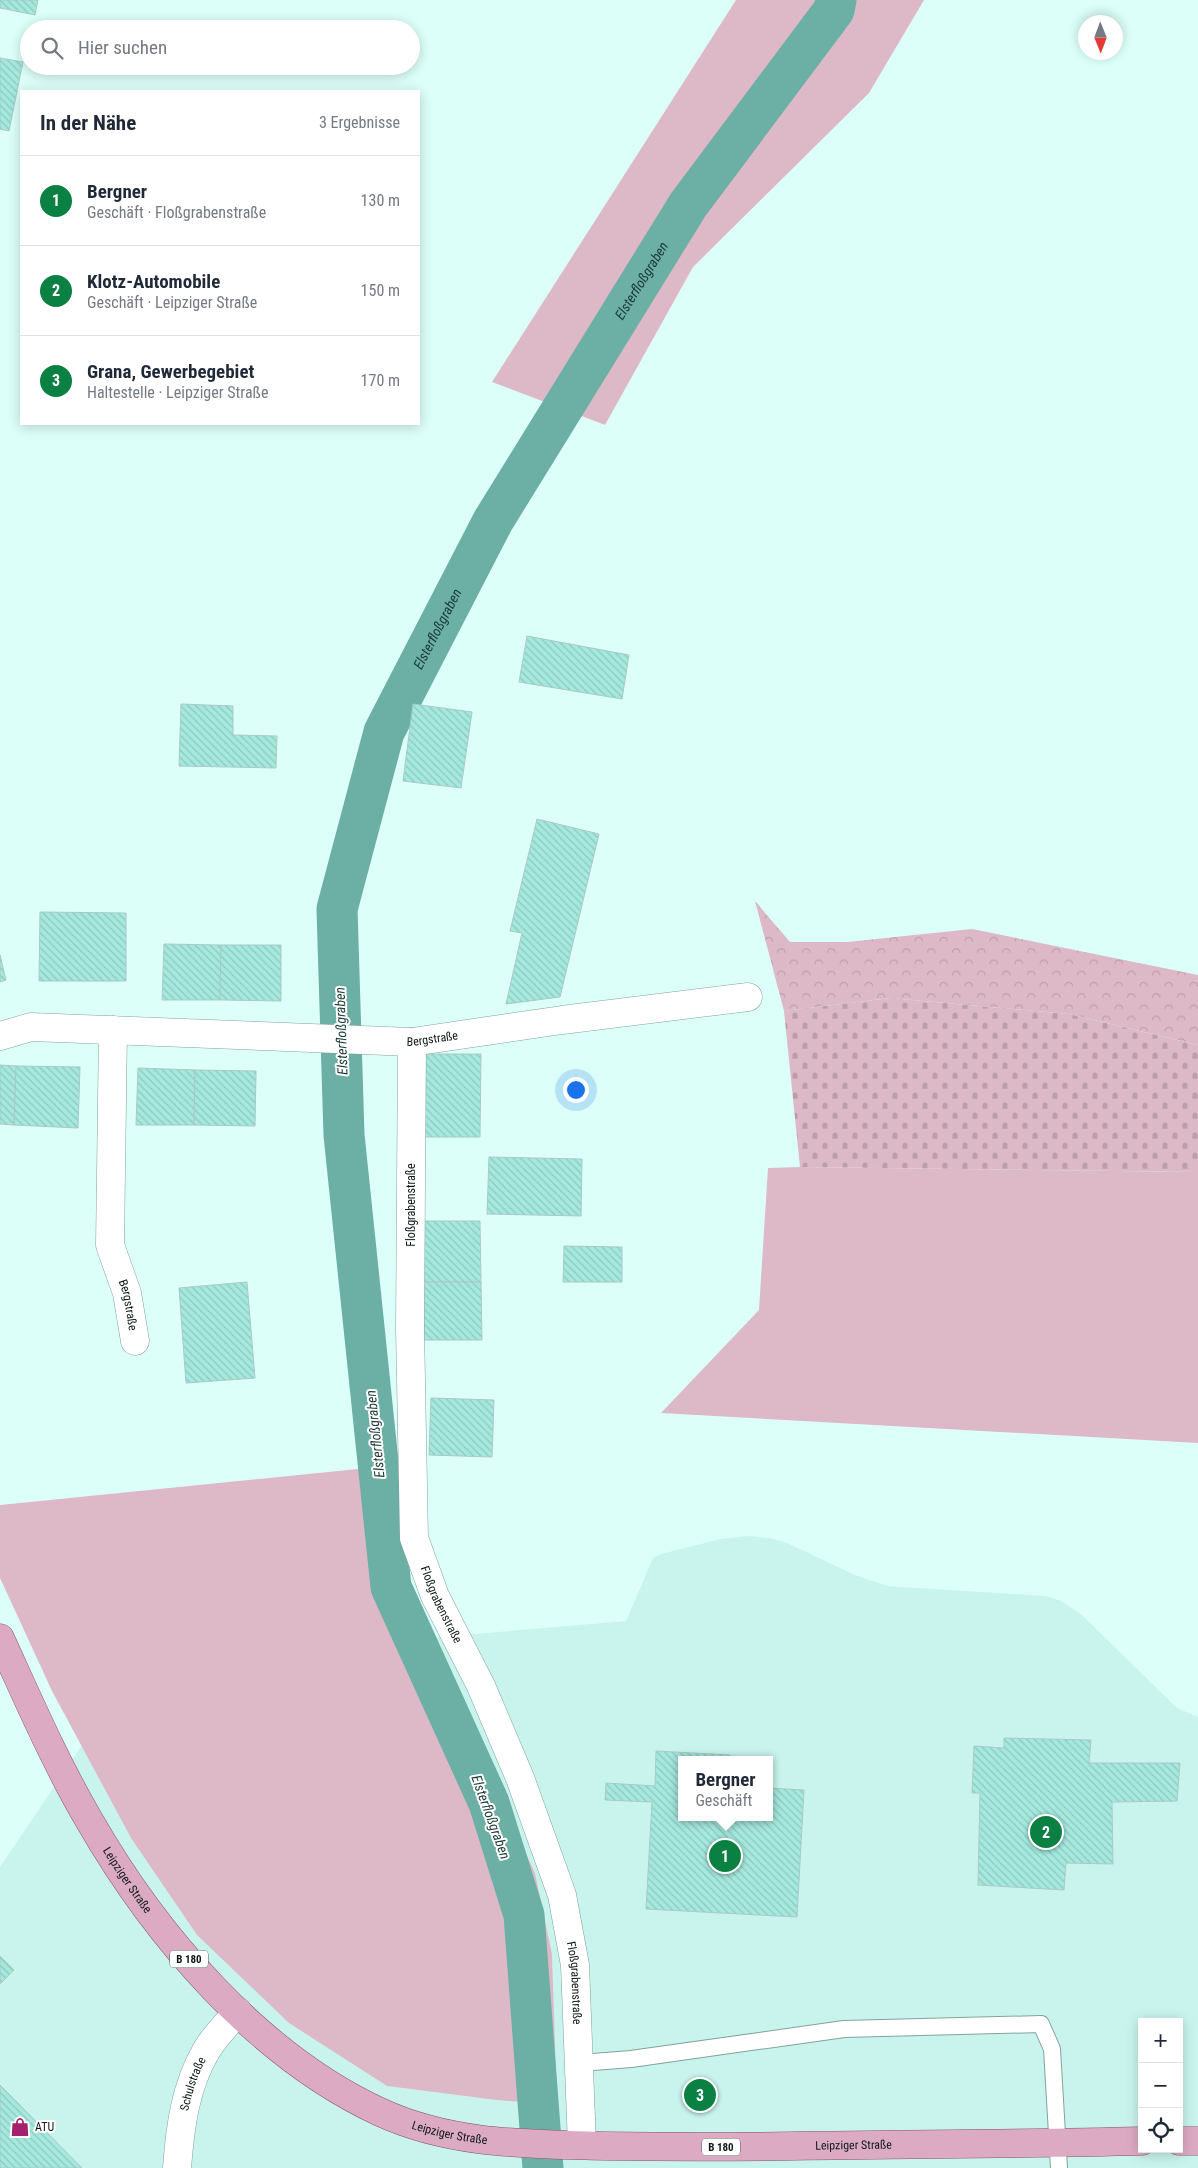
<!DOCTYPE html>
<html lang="de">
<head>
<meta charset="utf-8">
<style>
  :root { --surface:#fff; --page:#f2f2f3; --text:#1f2937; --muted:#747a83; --line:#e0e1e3; --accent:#0b8043 }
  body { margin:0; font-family:"Roboto Condensed",sans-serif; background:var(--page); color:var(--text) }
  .controls { position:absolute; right:15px; bottom:15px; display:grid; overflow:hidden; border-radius:0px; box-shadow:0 2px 12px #0003 }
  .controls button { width:45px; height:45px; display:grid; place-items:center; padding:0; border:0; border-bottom:1px solid var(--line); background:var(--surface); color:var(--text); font:25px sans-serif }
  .compass { position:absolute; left:1078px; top:15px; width:45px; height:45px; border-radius:50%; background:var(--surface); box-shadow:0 2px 12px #0003; rotate:179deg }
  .you { position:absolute; left:575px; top:1089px; width:18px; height:18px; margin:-12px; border:4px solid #fff; border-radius:50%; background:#1a73e8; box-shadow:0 0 0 8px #1a73e833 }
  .badge { display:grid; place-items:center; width:32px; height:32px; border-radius:50%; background:var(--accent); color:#fff; font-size:16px; font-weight:700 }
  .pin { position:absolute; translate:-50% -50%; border:2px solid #fff; box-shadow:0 1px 5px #0006 }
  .popup { position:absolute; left:678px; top:1756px; width:95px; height:65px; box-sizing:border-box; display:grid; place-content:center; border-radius:0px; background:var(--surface); filter:drop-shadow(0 1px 4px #0005); font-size:16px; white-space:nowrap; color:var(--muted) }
  .popup b { font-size:19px; color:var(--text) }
  .popup::after { content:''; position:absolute; left:50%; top:100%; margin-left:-10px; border:10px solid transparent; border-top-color:var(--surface) }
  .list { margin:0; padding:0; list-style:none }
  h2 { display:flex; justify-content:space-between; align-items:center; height:65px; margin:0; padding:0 20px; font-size:21px }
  h2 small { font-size:16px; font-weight:400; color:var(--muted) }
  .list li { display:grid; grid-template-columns:32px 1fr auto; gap:15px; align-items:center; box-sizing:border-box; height:90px; padding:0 20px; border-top:1px solid var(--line) }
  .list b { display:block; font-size:19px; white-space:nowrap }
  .list p { margin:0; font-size:16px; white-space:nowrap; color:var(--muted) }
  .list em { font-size:16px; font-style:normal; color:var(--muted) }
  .icon { flex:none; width:28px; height:28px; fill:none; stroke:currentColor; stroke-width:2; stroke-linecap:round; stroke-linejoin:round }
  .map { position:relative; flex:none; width:1198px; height:2168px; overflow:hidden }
  .search { position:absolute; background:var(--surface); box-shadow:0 2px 12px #0003; left:20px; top:20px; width:400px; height:55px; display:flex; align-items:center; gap:12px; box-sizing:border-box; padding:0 18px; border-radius:28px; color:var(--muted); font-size:19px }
  .panel { position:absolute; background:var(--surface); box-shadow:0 2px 12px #0003; left:20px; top:90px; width:400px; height:335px; border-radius:0px }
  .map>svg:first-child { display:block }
  .built { fill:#c9f4ed; fill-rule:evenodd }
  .grass { fill:#ddb9c8 }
  .forest { fill:url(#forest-crowns) }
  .cemetery { fill:url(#cemetery-stones) }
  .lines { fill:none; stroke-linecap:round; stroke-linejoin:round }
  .canal { stroke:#6cafa5; stroke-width:41 }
  .building { fill:url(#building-back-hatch); stroke:#aacac4 }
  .service-casing { stroke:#83a29d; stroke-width:18 }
  .minor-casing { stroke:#83a29d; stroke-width:29 }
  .primary-casing { stroke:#86536d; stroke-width:29 }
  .service { stroke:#fff; stroke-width:16 }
  .minor { stroke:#fff; stroke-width:28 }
  .primary { stroke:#ddaac3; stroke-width:28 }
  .labels { text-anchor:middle; stroke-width:4; stroke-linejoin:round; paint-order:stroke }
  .shield { fill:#fff; stroke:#565f5d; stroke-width:1 }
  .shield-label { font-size:11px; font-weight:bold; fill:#0e1a18 }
  .street-label { font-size:12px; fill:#0e1a18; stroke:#fff }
  .poi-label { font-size:12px; fill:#0e1a18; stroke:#fff; text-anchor:start }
  .water-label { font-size:14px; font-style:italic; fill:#193a36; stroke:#fff }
</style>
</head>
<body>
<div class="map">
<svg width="1198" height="2168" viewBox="0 0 1198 2168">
  <defs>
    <pattern id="forest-crowns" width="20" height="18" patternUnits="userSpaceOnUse" patternTransform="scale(1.25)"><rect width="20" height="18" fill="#ddb9c8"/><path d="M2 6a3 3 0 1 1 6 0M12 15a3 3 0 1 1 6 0" fill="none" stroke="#bc9eab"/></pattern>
    <pattern id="cemetery-stones" width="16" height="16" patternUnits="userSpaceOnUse" patternTransform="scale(1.25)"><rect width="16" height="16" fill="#ddb9c8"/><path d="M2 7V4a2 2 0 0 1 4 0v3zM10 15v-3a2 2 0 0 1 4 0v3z" fill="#bc9eab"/></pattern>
    <pattern id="building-back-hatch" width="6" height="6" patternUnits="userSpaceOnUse" patternTransform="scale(1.25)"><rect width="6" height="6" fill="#a5e9de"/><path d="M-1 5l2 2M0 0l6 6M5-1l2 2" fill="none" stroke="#8dc7be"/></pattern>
  </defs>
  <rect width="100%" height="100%" fill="#ddfff9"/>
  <path class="built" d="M748 1536 770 1538 787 1543 855 1575 887 1586 1046 1596 1061 1601 1082 1615 1177 1708 1198 1717V2168H0V1867L82 1745 131 1838 387 2086 496 2100 556 2105 552 1954 535 1873 427 1638 626 1621 653 1558 661 1554 721 1539ZM681 1760H769V1817H681ZM1142 2022H1179V2149H1142Z"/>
  <g class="grass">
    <path d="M736 0H924L869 93 693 267 605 425 492 382Z"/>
    <path d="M800 1167 1198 1172V1443L661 1413 759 1310 768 1168Z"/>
    <path d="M388 1466 399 1570 427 1638 535 1873 552 1954 557 2105 496 2100 387 2086 289 2023 197 1935 131 1838 52 1691 0 1578V1505Z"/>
  </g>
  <path class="forest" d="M755 901 790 942H847L972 929 1198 975V1045L1069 1014 890 998 784 1011Z"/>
  <path class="cemetery" d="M890 998 1069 1014 1198 1045V1172L800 1167 784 1011Z"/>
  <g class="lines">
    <path class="canal" id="s1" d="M543 2168 524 1915 489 1803 391 1587 344 1135 337 909 384 732 493 521 688 205 834 10 836 0"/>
  </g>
  <g class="building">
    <path d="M0 0H38L35 15 0 8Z"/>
    <path d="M0 58 23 62 9 131 0 129Z"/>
    <path d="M527 636 629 655 622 699 519 682Z"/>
    <path d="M181 704 233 706V735L277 736 276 768 179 766Z"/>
    <path d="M413 704 472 712 461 788 403 781Z"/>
    <path d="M537 819 599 834 560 997 506 1004 522 933 510 931Z"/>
    <path d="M40 912 126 913V981H39Z"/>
    <path d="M164 944 221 945 220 1000H162Z"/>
    <path d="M221 945H281V1001L220 1000Z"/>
    <path d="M0 955 6 980 0 982Z"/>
    <path d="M424 1054H481L480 1137H423Z"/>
    <path d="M0 1065 16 1066 14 1125 0 1124Z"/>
    <path d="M16 1066 80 1067 78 1128 14 1125Z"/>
    <path d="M138 1068 195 1070 194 1125H136Z"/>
    <path d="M195 1070 256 1071 255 1126 194 1125Z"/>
    <path d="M489 1157 582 1159 581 1216 487 1214Z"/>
    <path d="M419 1221H480L481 1282H418Z"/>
    <path d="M564 1246 622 1247V1282H563Z"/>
    <path d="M247 1282 255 1378 186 1383 179 1288Z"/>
    <path d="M418 1282H481L482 1340H419Z"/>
    <path d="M431 1398 494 1400 492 1457 429 1455Z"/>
    <path d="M1004 1738 1091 1740 1089 1763H1180L1177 1801 1112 1802 1113 1864 1066 1863 1064 1890 978 1885 980 1793H972L974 1746 1004 1748Z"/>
    <path d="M656 1751 730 1755V1760H681V1817H769V1788L804 1790 797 1917 646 1909 652 1802 605 1800 606 1783 655 1786Z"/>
    <path d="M0 1956 14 1970 0 1984Z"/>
    <path d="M0 2085 82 2168H0Z"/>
  </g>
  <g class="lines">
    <g class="service-casing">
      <path id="service" d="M580 2063 631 2059 844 2029 1041 2024 1052 2049 1059 2168"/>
    </g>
    <g class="minor-casing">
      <g id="minor">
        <path id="s2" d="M113 1030 110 1245 127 1293 135 1341"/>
        <path id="s3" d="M0 1036 31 1027 412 1042 562 1020 748 997"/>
        <path id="s4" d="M412 1042 410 1328 414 1538 435 1596 481 1686 520 1778 562 1895 575 1965 582 2145"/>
        <path id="s5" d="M177 2168C180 2128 185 2087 206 2051 214 2037 227 2024 238 2012"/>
      </g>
    </g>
    <g class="primary-casing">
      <g id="primary">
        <path id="s6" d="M0 1638C28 1699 55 1762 89 1820 155 1935 257 2055 380 2112 451 2145 529 2144 605 2146 668 2147 730 2147 793 2146 909 2144 1026 2144 1142 2141"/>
        <path d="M1179 2141H1198"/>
      </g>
    </g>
    <use href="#service" class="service"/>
    <use href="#minor" class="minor"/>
    <use href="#primary" class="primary"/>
  </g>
  <defs>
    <g id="shop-bare" transform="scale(1.5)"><path d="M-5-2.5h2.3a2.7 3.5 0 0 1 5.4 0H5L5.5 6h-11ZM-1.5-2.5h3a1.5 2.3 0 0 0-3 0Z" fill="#a5216e" stroke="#fff" stroke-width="2.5" paint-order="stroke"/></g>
  </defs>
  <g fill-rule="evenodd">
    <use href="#shop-bare" x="20" y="2127"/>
  </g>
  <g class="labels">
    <g class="shield">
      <rect x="170" y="1950.5" width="38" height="17" rx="4"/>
      <rect x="702" y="2138.5" width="38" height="17" rx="4"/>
    </g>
    <g class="shield-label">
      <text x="189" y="1963">B 180</text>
      <text x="721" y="2151">B 180</text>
    </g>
    <g class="street-label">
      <text dy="4" stroke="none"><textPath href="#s3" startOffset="434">Bergstraße</textPath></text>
      <text transform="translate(411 1205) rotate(-90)" y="4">Floßgrabenstraße</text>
      <text dy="4" stroke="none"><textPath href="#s2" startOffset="278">Bergstraße</textPath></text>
      <text dy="4" stroke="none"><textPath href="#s4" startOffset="568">Floßgrabenstraße</textPath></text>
      <text dy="4" stroke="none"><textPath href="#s6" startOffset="274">Leipziger Straße</textPath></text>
      <text dy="4" stroke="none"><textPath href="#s4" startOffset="972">Floßgrabenstraße</textPath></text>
      <text dy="4" stroke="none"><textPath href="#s5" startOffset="86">Schulstraße</textPath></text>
      <text dy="4" stroke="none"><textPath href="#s6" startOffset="694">Leipziger Straße</textPath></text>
      <text dy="4" stroke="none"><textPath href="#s6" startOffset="1099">Leipziger Straße</textPath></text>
    </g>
    <g class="poi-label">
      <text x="35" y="2131">ATU</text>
    </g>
    <g class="water-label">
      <text dy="5" stroke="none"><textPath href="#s1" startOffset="1992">Elsterfloßgraben</textPath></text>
      <text dy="5" stroke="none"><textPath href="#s1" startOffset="1588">Elsterfloßgraben</textPath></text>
      <text transform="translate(341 1031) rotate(-92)" y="5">Elsterfloßgraben</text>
      <text transform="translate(375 1434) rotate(-96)" y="5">Elsterfloßgraben</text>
      <text transform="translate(491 1817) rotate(70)" y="5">Elsterfloßgraben</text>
    </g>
  </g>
</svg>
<div class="controls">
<button>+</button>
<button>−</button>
<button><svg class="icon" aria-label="locate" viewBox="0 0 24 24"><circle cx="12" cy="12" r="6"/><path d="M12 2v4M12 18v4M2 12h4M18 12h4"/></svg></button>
</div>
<svg class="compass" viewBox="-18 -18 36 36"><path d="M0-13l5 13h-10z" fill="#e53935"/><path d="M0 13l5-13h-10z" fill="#747a83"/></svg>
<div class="you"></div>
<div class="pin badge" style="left:725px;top:1856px">1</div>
<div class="popup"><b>Bergner</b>Geschäft</div>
<div class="pin badge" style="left:1046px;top:1832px">2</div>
<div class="pin badge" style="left:700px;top:2095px">3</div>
<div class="search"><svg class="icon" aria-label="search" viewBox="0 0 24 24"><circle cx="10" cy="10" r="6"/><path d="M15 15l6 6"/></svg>Hier suchen</div>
<section class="panel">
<h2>In der Nähe<small>3 Ergebnisse</small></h2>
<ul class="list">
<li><span class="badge">1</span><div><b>Bergner</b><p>Geschäft · Floßgrabenstraße</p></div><em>130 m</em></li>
<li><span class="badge">2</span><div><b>Klotz-Automobile</b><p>Geschäft · Leipziger Straße</p></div><em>150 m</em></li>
<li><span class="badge">3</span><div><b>Grana, Gewerbegebiet</b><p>Haltestelle · Leipziger Straße</p></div><em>170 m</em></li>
</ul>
</section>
</div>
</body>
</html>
